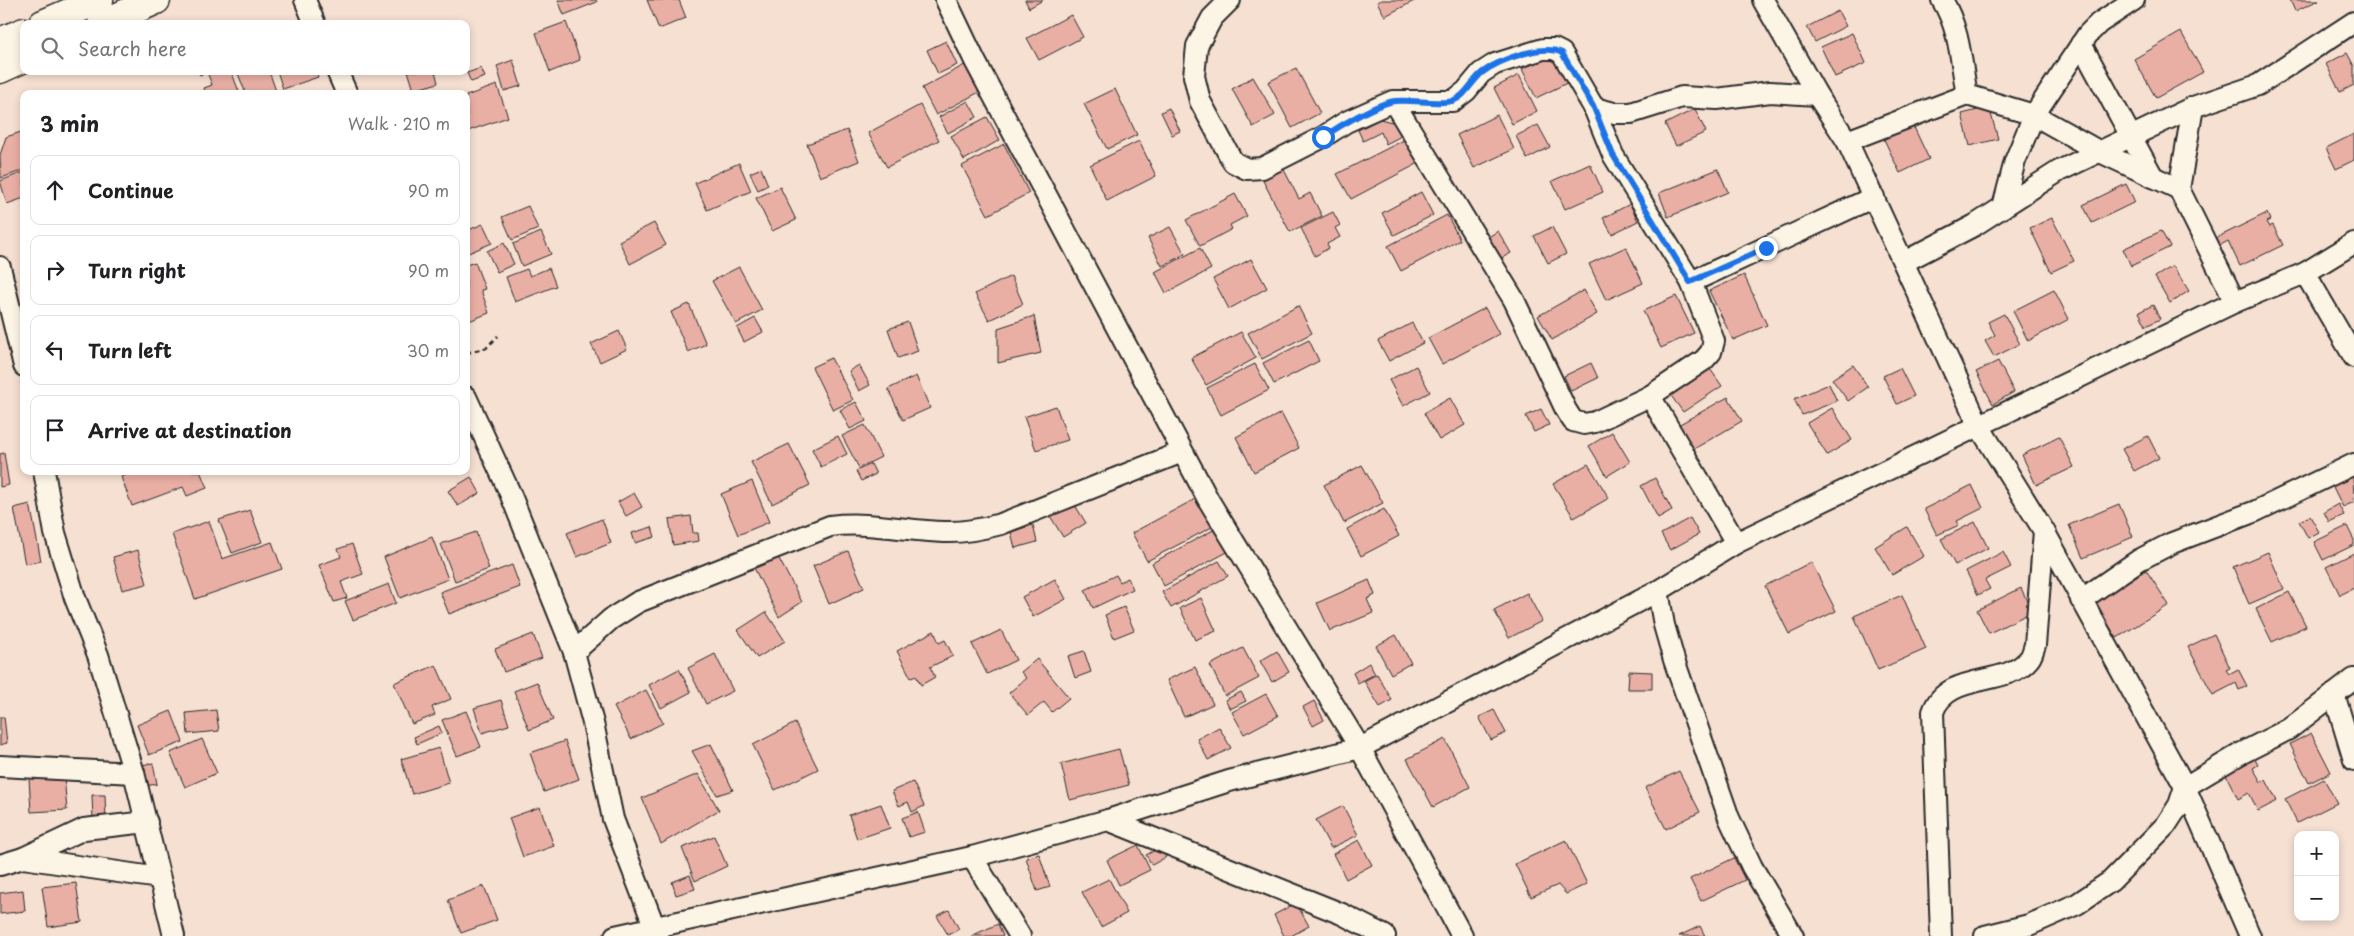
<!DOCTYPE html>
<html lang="en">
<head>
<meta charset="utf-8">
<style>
  :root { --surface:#fff; --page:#f6f6f6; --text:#202124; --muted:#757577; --line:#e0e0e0 }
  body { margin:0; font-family:"Playpen Sans",sans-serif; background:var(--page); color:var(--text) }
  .controls { position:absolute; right:15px; bottom:15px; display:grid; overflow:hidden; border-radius:10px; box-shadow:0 2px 8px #0003 }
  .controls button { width:45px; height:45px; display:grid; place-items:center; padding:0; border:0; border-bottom:1px solid var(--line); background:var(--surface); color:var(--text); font:25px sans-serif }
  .stop { position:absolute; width:15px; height:15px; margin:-11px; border:4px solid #1a73e8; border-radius:50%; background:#fff }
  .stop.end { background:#1a73e8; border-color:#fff; box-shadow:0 1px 5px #0008 }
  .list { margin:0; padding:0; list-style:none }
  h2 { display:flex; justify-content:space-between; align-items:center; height:65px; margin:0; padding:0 20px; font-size:21px }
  h2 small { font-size:16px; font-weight:400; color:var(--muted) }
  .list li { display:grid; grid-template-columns:32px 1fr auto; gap:15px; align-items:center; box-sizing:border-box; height:70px; margin:0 10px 10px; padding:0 10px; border:1px solid var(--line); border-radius:10px }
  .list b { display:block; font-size:19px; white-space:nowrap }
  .list em { font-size:16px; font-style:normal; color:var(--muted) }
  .icon { flex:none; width:28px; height:28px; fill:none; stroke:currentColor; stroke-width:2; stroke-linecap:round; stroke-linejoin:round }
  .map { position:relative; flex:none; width:2354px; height:936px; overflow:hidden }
  .search { position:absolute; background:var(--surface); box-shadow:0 2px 8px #0003; left:20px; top:20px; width:450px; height:55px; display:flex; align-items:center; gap:12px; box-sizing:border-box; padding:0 18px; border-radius:10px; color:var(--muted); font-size:19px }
  .panel { position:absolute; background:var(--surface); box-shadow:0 2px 8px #0003; left:20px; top:90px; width:450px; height:385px; border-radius:10px }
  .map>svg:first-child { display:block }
  .building { fill:#e9afa5; stroke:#2b2b2b }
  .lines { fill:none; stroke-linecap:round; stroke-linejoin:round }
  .minor-casing { stroke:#2b2b2b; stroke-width:24 }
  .secondary-casing { stroke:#2b2b2b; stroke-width:31 }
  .path { stroke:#2b2b2b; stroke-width:3; stroke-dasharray:5 4; stroke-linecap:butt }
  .minor { stroke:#fcf5e5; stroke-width:20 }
  .secondary { stroke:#fcf5e5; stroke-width:28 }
  .route { stroke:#1a73e8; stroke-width:6 }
</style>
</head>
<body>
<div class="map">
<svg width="2354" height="936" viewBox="0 0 2354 936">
  <rect width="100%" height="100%" fill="#f6e0d2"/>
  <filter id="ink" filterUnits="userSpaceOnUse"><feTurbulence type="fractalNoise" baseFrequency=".02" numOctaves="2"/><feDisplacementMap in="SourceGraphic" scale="10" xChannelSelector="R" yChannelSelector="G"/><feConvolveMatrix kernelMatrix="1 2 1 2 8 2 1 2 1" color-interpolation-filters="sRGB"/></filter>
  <g filter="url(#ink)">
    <g class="building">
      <path d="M558 0H596L597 2 564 15Z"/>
      <path d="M647 0H679L686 18 659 29Z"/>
      <path d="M1025 0H1043L1029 8Z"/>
      <path d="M1381 0H1416L1385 16 1377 2Z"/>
      <path d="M2290 0H2319L2295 11Z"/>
      <path d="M1838 11 1846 26 1815 42 1807 27Z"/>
      <path d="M1071 15 1083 37 1039 60 1027 38Z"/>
      <path d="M566 22 580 60 550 72 536 33Z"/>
      <path d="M2181 32 2203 72 2156 98 2134 59Z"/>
      <path d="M1852 33 1866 63 1835 77 1821 47Z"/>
      <path d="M946 41 957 65 938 74 927 50Z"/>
      <path d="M2347 53 2354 66V85L2340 92 2326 64Z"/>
      <path d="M1555 54 1569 82 1536 98 1522 69Z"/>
      <path d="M513 60 521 86 504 91 497 66Z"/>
      <path d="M972 61 987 88 936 115 922 88Z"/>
      <path d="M481 68 485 77 471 82 467 73Z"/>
      <path d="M1296 68 1320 113 1292 128 1268 82Z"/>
      <path d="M198 71H231L240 94H206L204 88 212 85 207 72 200 75Z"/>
      <path d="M237 71H269L277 94H246Z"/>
      <path d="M277 71H316L318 77 283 89Z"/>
      <path d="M408 71H435L438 83 414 90Z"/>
      <path d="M1519 75 1537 111 1512 124 1494 88Z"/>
      <path d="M1253 77 1275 115 1253 127 1232 89Z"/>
      <path d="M497 85 508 117 468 131 466 96Z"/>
      <path d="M1115 89 1137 135 1107 149 1084 104Z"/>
      <path d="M968 101 977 117 948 133 939 117Z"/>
      <path d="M920 105 939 140 887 167 868 133Z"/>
      <path d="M1989 107 1998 139 1970 146 1962 114Z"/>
      <path d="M1169 108 1180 131 1172 135 1161 112Z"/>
      <path d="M1695 109 1706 132 1676 146 1665 124Z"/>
      <path d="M1497 115 1514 149 1474 168 1457 135Z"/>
      <path d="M987 117 1000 140 964 160 951 136Z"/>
      <path d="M1380 119 1396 123 1403 135 1386 144 1381 132 1363 141 1358 130Z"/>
      <path d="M1911 121 1929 159 1900 173 1882 135Z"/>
      <path d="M1538 125 1550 147 1527 159 1516 136Z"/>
      <path d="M847 130 859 161 820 177 807 144Z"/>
      <path d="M24 131V170L1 178 0 155 6 137Z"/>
      <path d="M2354 134V160L2336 169 2326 148Z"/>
      <path d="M1406 139 1419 163 1351 199 1337 174Z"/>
      <path d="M1139 141 1156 176 1107 201 1090 165Z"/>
      <path d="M1004 144 1029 193 988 215 962 166Z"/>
      <path d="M739 163 751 191 707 210 695 183Z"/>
      <path d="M1590 164 1603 192 1565 209 1552 181Z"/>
      <path d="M1282 166 1299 199 1310 193 1322 216 1290 232 1261 177Z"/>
      <path d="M761 168 768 185 758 190 750 173Z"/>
      <path d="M1718 169 1728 192 1668 217 1659 193Z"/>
      <path d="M24 172V198L7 204 0 181Z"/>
      <path d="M2126 184 2135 202 2092 223 2083 205Z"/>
      <path d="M780 187 796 220 772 231 756 198Z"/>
      <path d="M1421 192 1433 215 1394 235 1382 213Z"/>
      <path d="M1235 194 1247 216 1230 225 1232 229 1200 246 1186 220Z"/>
      <path d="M1630 204 1638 221 1612 234 1603 218Z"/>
      <path d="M528 206 538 229 512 240 502 217Z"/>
      <path d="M1333 212 1340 225 1335 228 1340 237 1327 244 1329 248 1315 256 1301 228Z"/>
      <path d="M2267 213 2270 220 2266 222 2269 227 2273 225 2283 245 2240 266 2228 241 2219 246 2216 238Z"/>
      <path d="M1447 215 1460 240 1401 271 1388 246Z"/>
      <path d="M2052 218 2074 261 2051 272 2030 228Z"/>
      <path d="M654 223 666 245 630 264 619 241Z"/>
      <path d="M483 224 492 243 466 254V231Z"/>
      <path d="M1170 227 1185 254 1162 266 1148 238Z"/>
      <path d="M1552 227 1566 254 1548 263 1534 236Z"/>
      <path d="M1498 231 1511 253 1498 260 1485 239Z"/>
      <path d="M2161 231 2170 247 2131 266 2123 249Z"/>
      <path d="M541 232 551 254 522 266 513 244Z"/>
      <path d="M504 243 514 264 497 272 487 251Z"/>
      <path d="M1626 247 1643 283 1606 300 1589 264Z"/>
      <path d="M1200 248 1211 269 1166 293 1155 272Z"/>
      <path d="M1251 259 1267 288 1229 309 1213 279Z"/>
      <path d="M475 262 485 289 481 290 489 313 469 321 466 319V265Z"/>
      <path d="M2173 266 2189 291 2170 303 2155 277Z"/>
      <path d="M739 267 762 310 736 324 712 281Z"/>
      <path d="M549 268 556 286 515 302 506 277 527 269 530 276Z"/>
      <path d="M1744 275 1767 325 1733 340 1709 291Z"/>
      <path d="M1011 276 1023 304 989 320 975 294Z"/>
      <path d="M1584 290 1597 314 1552 340 1538 316Z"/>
      <path d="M2054 290 2069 319 2028 341 2013 311Z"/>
      <path d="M1676 296 1694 333 1661 348 1643 311Z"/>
      <path d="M689 304 706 344 688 352 671 312Z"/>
      <path d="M2153 305 2160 319 2146 326 2139 312Z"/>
      <path d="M1298 306 1312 333 1262 359 1248 333Z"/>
      <path d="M1485 308 1499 334 1442 364 1428 338Z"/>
      <path d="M2004 314 2020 344 1994 357 1985 341 1995 335 1988 322Z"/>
      <path d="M1034 316 1041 353 998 363V328Z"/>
      <path d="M755 318 763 332 744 342 737 328Z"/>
      <path d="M908 322 918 351 898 358 888 329Z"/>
      <path d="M1412 323 1423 343 1389 361 1378 341Z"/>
      <path d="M619 331 627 349 600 362 591 344Z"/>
      <path d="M1241 332 1256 358 1206 385 1191 358Z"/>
      <path d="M1309 340 1319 361 1274 384 1263 363Z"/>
      <path d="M831 358 853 400 833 410 812 367Z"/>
      <path d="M1998 361 2014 392 1993 404 1976 372Z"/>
      <path d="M1591 363 1598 378 1571 391 1564 376Z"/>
      <path d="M1255 364 1269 390 1221 415 1207 388Z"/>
      <path d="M859 365 870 385 859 391 849 371Z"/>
      <path d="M1853 365 1868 387 1848 401 1832 379Z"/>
      <path d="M1416 366 1430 392 1403 406 1389 380Z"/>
      <path d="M1708 366 1722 386 1683 412 1669 393Z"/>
      <path d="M1900 368 1914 396 1897 404 1883 376Z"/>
      <path d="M916 376 930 408 903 420 888 389Z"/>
      <path d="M1829 384 1837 401 1802 415 1794 399Z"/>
      <path d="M1728 397 1742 421 1692 450 1678 425Z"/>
      <path d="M1450 398 1465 425 1439 440 1424 413Z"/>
      <path d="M856 402 866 421 850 429 840 410Z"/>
      <path d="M1056 406 1068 440 1036 450 1024 417Z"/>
      <path d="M1832 408 1852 440 1827 455 1807 423Z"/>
      <path d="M1541 409 1549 425 1534 432 1526 416Z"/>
      <path d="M1281 413 1299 448 1254 472 1236 437Z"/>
      <path d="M865 425 881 457 859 468 842 436Z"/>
      <path d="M1612 432 1630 462 1607 476 1589 446Z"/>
      <path d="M838 436 847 454 821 467 812 449Z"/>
      <path d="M2148 436 2159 458 2134 471 2122 449Z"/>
      <path d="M2059 437 2074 467 2036 485 2022 455Z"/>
      <path d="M789 444 810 485 772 504 751 462Z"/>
      <path d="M4 453 9 485 0 487V454Z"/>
      <path d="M871 464 876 474 861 481 856 471Z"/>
      <path d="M1588 464 1609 498 1574 518 1553 484Z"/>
      <path d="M1362 465 1383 503 1344 523 1324 485Z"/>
      <path d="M135 471H200L207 488 187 496 183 487 132 506 121 477Z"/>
      <path d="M2353 474 2354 502 2343 507 2332 485Z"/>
      <path d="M471 477 480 493 458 506 448 491Z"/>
      <path d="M1655 478 1672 510 1658 518 1641 486Z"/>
      <path d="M752 481 769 522 738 535 721 494Z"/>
      <path d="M1972 485 1983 508 1957 521 1959 525 1937 535 1924 509Z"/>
      <path d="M634 493 642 507 626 516 618 502Z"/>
      <path d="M1070 497 1086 523 1063 537 1047 511Z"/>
      <path d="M1197 498 1212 527 1147 561 1132 533Z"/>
      <path d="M30 504 41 561 25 564 14 508Z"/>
      <path d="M2119 504 2133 537 2083 558 2069 525Z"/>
      <path d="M2338 504 2344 515 2329 522 2324 512Z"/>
      <path d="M1384 509 1399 536 1361 556 1347 529Z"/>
      <path d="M250 510 262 542 232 553 219 520Z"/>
      <path d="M691 516 693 533H698L699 541 673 545 669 519Z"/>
      <path d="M2310 516 2319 532 2308 538 2299 521Z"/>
      <path d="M1690 518 1699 534 1670 550 1661 534Z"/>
      <path d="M602 519 611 543 577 557 567 533Z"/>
      <path d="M209 521 222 559 272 542 282 569 195 599 172 534Z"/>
      <path d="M1975 522 1988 548 1955 565 1941 539Z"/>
      <path d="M1033 525 1037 542 1015 548 1011 532Z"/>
      <path d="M2347 526 2354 540V545L2323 560 2314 542Z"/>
      <path d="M652 527 655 537 635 543 632 533Z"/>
      <path d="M1219 527 1231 550 1164 586 1152 563Z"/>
      <path d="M1907 527 1924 556 1892 575 1875 547Z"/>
      <path d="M476 532 489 569 455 581 441 544Z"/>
      <path d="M432 537 448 579 400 598 384 557Z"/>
      <path d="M352 544 363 574 341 582 347 598 334 602 319 565 341 557 338 549Z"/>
      <path d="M138 550 147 584 122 590 113 557Z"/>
      <path d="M848 551 864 588 829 604 813 566Z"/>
      <path d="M2003 552 2011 567 1985 580 1990 589 1978 595 1966 571Z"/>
      <path d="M2268 552 2284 589 2249 604 2233 567Z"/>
      <path d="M2354 553V588L2340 595 2326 567Z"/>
      <path d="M778 557 802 602 779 617 753 566Z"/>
      <path d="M1219 561 1228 576 1171 608 1162 592Z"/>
      <path d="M1811 562 1836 611 1789 634 1765 586Z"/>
      <path d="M512 565 520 587 449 614 440 592Z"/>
      <path d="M2146 570 2169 605 2117 638 2094 603Z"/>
      <path d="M1116 575 1120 582 1128 578 1133 589 1093 608 1085 590Z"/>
      <path d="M1055 579 1066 599 1033 617 1022 597Z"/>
      <path d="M1369 580 1375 595 1367 599 1373 613 1330 631 1317 603Z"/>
      <path d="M389 584 396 603 353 620 345 601Z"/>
      <path d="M2021 588 2032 612 1989 633 1977 610Z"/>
      <path d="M2289 592 2306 626 2272 642 2256 609Z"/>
      <path d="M1527 593 1542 621 1509 638 1494 610Z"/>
      <path d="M1902 595 1926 649 1878 670 1854 616Z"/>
      <path d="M1201 598 1216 631 1195 640 1180 608Z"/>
      <path d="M1124 607 1134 630 1114 638 1105 615Z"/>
      <path d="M766 612 785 641 757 658 738 630Z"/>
      <path d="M1001 630 1016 660 987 674 972 644Z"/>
      <path d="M934 631 939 643 945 640 953 656 930 667 935 677 921 685 916 676 911 678 897 651Z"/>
      <path d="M533 634 542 658 504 672 495 649Z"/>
      <path d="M2214 634 2230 668 2226 670 2229 674 2238 669 2247 686 2239 690 2236 683 2213 695 2188 647Z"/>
      <path d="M1396 635 1411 663 1391 674 1376 646Z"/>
      <path d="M1243 648 1259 678 1225 696 1210 665Z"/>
      <path d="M1084 651 1091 672 1075 678 1068 656Z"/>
      <path d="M1277 651 1289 672 1272 682 1260 661Z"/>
      <path d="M715 654 733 691 706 704 688 668Z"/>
      <path d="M1037 659 1069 698 1052 712 1044 702 1028 715 1009 693 1026 678 1021 672Z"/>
      <path d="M1369 663 1375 674 1358 683 1353 673Z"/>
      <path d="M436 665 451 699 432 707 435 715 412 724 394 683Z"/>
      <path d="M1195 667 1213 704 1184 717 1167 680Z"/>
      <path d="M679 669 691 692 661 708 649 685Z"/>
      <path d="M1629 671 1652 672V689H1628Z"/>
      <path d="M1377 674 1392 700 1380 707 1364 681Z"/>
      <path d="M537 682 553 720 529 730 514 691Z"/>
      <path d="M646 690 663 723 631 739 614 707Z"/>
      <path d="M1241 692 1246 701 1230 709 1225 700Z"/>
      <path d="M1266 694 1278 716 1244 734 1232 712Z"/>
      <path d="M501 700 509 725 482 733 474 708Z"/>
      <path d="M1314 701 1324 720 1313 726 1303 707Z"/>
      <path d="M216 710 219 731 188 734 186 713Z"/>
      <path d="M1494 710 1506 733 1491 740 1479 717Z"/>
      <path d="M171 711 183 742 149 755 137 725Z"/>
      <path d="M466 711 481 747 457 756 442 720Z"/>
      <path d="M0 717H4L7 743 0 745Z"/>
      <path d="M795 723 818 769 775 790 753 745Z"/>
      <path d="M439 726 442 733 417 744 414 737Z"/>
      <path d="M1219 727 1231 748 1208 760 1197 739Z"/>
      <path d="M2311 733 2331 772 2309 783 2290 744Z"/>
      <path d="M202 739 217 773 185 787 170 753Z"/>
      <path d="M1445 739 1470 787 1433 807 1407 759Z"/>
      <path d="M565 741 579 779 544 792 530 753Z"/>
      <path d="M711 744 733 790 717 795 692 751Z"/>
      <path d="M439 748 449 783 412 794 401 759Z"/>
      <path d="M1119 749 1129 785 1070 800 1061 764Z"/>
      <path d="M2252 754 2258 765 2253 768 2261 782 2266 780 2277 801 2258 811 2249 793 2238 799 2223 769Z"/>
      <path d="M153 763 157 784 139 787 135 766Z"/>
      <path d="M1679 771 1700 812 1666 829 1645 788Z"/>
      <path d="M698 774 719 810 661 844 642 798Z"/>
      <path d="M64 776 67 810 31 812 29 778Z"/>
      <path d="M2324 779 2337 803 2297 823 2285 799Z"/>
      <path d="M913 782 924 806 912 812 908 802 899 806 892 791Z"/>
      <path d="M92 795H105L106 820H93Z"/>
      <path d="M881 804 890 828 857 839 849 815Z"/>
      <path d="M1343 806 1358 835 1331 848 1316 820Z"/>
      <path d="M540 807 554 846 523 857 509 818Z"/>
      <path d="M918 812 925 832 909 837 902 818Z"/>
      <path d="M714 836 727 866 695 881 682 848Z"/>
      <path d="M1359 840 1372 865 1346 879 1333 854Z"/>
      <path d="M1566 840 1587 884 1566 894 1558 885 1531 897 1515 864Z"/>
      <path d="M1138 845 1150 870 1119 885 1107 860Z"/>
      <path d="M1161 847 1166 857 1152 865 1146 855Z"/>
      <path d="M1039 854 1050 887 1037 891 1026 858Z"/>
      <path d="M1734 858 1745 880 1701 901 1690 879Z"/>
      <path d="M690 875 695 889 676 895 672 882Z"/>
      <path d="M1109 879 1127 913 1101 927 1082 892Z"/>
      <path d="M76 883 82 922 48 927 42 887Z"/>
      <path d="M484 886 497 920 461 933 448 900Z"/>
      <path d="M23 890 25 911 0 914V893Z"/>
      <path d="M1296 903 1309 926 1291 936H1284L1274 915Z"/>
      <path d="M949 910 959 929 948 935 937 916Z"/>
      <path d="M998 924 1003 936H971Z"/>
      <path d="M1700 926 1705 936H1679Z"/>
    </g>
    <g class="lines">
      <g class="minor-casing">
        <g id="minor">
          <path d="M305 0 315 24"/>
          <path d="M946 0 975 61 1209 501 1360 748 1462 936"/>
          <path d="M1230 0 1212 18 1197 46 1194 76 1200 101 1233 162 1247 169 1262 168 1323 137 1346 122 1393 101H1453L1466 91 1481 73 1495 64 1543 49H1554L1562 53 1594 108 1613 155 1691 282 1714 341 1711 352 1704 360 1650 396 1595 422 1584 424 1573 421 1566 410 1514 300 1393 101"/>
          <path d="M1763 0 1817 95 1847 141 1979 426 2044 531 2185 787 2250 936"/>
          <path d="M1942 0C1960 29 1961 63 1967 95"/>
          <path d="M2081 44 2153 177"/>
          <path d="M337 71 347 94"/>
          <path d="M2193 107 2179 189 2235 302"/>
          <path d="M1594 108 1614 113H1631L1682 97 1717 99 1770 92 1817 95"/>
          <path d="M1847 141 1967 95 2034 115 2100 152 2179 189"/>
          <path d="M2003 207 2015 161 2034 115 2088 34 2099 23 2134 0"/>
          <path d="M1904 262 1975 225 2059 171 2193 107 2258 85 2354 22"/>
          <path d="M0 267 24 366"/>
          <path d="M2305 273 2354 357"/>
          <path d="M1691 282 1874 197"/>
          <path d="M1650 396 1736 543"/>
          <path d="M466 397 510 493 574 652 593 723 613 819 658 936"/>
          <path d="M44 471 55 533 75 598 98 655 134 773 174 936"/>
          <path d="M1658 591 1664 625 1674 660 1729 818 1752 867 1793 936"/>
          <path d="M2081 600 2139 560 2172 543 2256 511 2354 464"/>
          <path d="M574 652 611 619 638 602 830 526C869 521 906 531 944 532 964 533 982 529 1001 524L1182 452"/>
          <path d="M2334 694 2354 760"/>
          <path d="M0 766 134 773"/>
          <path d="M1108 820 1342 914 1385 936"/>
          <path d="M972 857 1020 936"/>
          <path d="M23 858 159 878"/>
          <path d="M0 865 23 858 84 829 147 822"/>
          <path d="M615 936 972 857 1108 820 1229 781 1360 748 1658 591 1736 543 2235 302 2305 273 2354 243"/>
          <path d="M1941 936 1933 712C1947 671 2006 688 2029 659 2032 656 2033 650 2035 645L2044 531"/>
          <path d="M1985 936 2029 925 2077 904 2111 881 2166 825 2179 805 2185 787 2240 754 2289 729 2354 679"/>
        </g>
      </g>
      <g class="secondary-casing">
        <g id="secondary">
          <path d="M43 24 99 0"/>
          <path d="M102 24 156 0"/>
          <path d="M0 42 24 32"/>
          <path d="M0 69 24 58"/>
        </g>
      </g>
      <path class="path" d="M466 353 486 348 498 336"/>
      <use href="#minor" class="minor"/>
      <use href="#secondary" class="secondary"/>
    </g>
  </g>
  <g class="lines" filter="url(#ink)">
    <path class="route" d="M1323 137C1338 127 1377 103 1395 101 1410 99 1440 105 1452 101 1466 97 1472 80 1483 72 1499 60 1543 43 1562 53L1594 108 1613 155 1690 282 1766 248"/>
  </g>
</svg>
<div class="controls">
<button>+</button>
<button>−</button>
</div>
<div class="stop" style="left:1323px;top:137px"></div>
<div class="stop end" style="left:1766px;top:248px"></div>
<div class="search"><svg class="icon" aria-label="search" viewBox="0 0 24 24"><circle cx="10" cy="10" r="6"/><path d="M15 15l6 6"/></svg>Search here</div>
<section class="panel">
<h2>3 min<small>Walk · 210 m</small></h2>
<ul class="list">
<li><svg class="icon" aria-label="ahead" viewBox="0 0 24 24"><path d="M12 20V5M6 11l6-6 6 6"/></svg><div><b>Continue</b></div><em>90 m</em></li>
<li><svg class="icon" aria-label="right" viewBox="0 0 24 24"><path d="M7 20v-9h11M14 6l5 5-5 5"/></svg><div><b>Turn right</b></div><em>90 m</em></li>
<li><svg class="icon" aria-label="left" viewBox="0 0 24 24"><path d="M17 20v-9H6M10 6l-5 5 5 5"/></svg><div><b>Turn left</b></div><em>30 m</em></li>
<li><svg class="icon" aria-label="arrive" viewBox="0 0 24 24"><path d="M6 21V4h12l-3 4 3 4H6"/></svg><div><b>Arrive at destination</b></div></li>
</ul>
</section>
</div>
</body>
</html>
